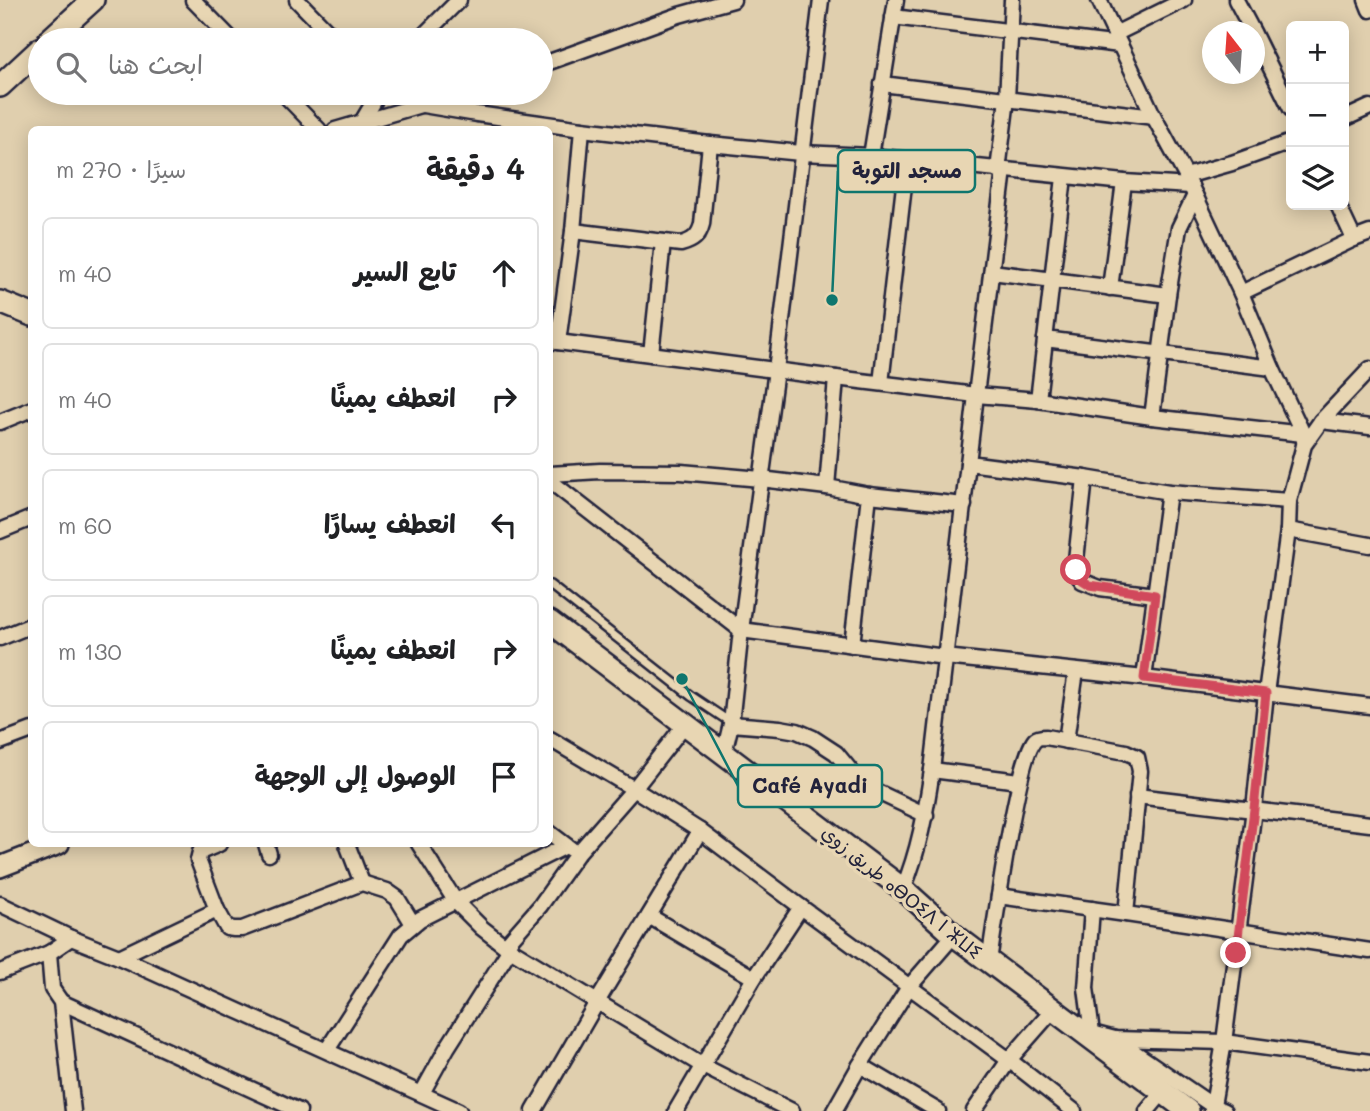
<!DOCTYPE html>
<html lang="ar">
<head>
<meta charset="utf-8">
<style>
  :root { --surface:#fff; --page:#f6f6f6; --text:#202124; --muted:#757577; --line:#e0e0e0 }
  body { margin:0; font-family:Mali,"Playpen Sans Arabic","Noto Sans Tifinagh",sans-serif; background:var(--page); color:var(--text); direction:rtl }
  .controls { position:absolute; right:21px; top:21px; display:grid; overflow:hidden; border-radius:10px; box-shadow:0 4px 18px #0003 }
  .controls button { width:63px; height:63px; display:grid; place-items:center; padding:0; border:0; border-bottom:2px solid var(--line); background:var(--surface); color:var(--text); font:35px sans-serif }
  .compass { position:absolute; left:1202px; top:21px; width:63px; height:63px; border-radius:50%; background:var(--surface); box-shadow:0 4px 18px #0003; rotate:343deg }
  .stop { position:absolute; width:21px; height:21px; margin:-16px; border:5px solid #d1495b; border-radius:50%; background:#fff }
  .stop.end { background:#d1495b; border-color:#fff; box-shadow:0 2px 7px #0008 }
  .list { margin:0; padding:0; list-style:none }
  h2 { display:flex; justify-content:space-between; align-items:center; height:91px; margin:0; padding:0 28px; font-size:30px }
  h2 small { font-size:23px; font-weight:400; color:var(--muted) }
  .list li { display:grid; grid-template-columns:46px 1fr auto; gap:21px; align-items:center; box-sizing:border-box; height:112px; margin:0 14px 14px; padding:0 14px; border:2px solid var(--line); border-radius:10px }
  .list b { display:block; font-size:26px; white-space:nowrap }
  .list em { font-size:23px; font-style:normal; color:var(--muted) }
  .icon { flex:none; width:38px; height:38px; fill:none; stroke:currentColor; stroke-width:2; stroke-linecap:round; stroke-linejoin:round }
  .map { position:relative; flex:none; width:1370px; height:1111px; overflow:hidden; direction:ltr }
  .search { position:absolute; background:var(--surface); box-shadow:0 4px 18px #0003; left:28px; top:28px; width:525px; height:77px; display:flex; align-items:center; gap:18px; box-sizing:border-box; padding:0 24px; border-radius:38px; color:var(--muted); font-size:26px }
  .panel { position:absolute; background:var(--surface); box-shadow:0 4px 18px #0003; left:28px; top:126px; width:525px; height:721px; border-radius:10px; direction:rtl }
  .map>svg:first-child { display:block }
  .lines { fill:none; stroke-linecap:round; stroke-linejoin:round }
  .lane-casing { stroke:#22223b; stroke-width:12 }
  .street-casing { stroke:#22223b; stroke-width:19 }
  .secondary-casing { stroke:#22223b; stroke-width:24 }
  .primary-casing { stroke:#22223b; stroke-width:26 }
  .lane { stroke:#e8d6b3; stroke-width:7 }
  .street { stroke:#e8d6b3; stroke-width:14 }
  .secondary { stroke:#e8d6b3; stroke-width:19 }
  .primary { stroke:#e8d6b3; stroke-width:21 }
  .route { stroke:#d1495b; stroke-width:9 }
  .labels { text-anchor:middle; stroke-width:7; stroke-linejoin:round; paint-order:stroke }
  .street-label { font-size:19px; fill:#22223b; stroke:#e8d6b3 }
  .leader { fill:none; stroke:#0f766e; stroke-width:2.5 }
  .callout-dot { fill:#0f766e; stroke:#e8d6b3; stroke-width:2.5 }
  .callout { fill:#e8d6b3; stroke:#0f766e; stroke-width:2.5 }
  .callout-label { font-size:21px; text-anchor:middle; font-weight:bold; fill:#22223b }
</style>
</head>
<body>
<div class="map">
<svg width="1370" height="1111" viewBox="0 0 1370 1111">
  <rect width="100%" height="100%" fill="#e0cfae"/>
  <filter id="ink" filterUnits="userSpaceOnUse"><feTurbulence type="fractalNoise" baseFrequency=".0143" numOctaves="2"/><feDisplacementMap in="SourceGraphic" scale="14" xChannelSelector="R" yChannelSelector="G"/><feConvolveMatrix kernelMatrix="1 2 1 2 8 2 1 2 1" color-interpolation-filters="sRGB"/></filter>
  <g filter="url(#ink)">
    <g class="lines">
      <g class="lane-casing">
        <path id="lane" d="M550 585 691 696 730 722"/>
      </g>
      <g class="street-casing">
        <g id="street">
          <path d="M193 0 232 40"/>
          <path d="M297 0 336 40"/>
          <path d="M1099 0 1154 117 1186 176 1241 293 1272 368 1303 434 1304 441"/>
          <path d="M1236 0 1253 32"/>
          <path d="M1366 0 1370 10"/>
          <path d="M893 17 1120 45"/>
          <path d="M1115 34 1184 0"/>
          <path d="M1254 34 1291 109"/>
          <path d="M419 40 459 0"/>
          <path d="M541 65 679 15 733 0"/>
          <path d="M882 84 1154 117"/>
          <path d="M283 93 319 130"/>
          <path d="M423 105 477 114 582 129 710 144 801 153 871 156 1124 182 1191 186"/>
          <path d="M1344 119 1370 107"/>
          <path d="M360 125 379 93"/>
          <path d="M335 130 462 93"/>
          <path d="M871 156 896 0"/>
          <path d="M998 170 1007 99 1012 0"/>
          <path d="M1186 176 1232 163 1291 142"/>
          <path d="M1338 205 1354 239"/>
          <path d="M573 231 681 244C693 241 699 236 702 224L710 144"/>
          <path d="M992 272 1168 295"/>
          <path d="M1110 288 1124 182"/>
          <path d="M1241 293 1354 239 1370 233"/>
          <path d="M1045 339 1272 368"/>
          <path d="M550 341 836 378 976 395 1038 400 1152 417 1303 434"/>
          <path d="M558 342 573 231 582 129"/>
          <path d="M651 354 663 242"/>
          <path d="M881 383 907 160"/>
          <path d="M1038 400 1064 177"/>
          <path d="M1152 417 1168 295 1179 228 1195 195"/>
          <path d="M1321 421 1370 427"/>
          <path d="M0 422 32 409"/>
          <path d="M968 463 1085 478 1169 492 1289 501"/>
          <path d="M550 474 600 471 681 472 761 479 827 487 869 495 964 505"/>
          <path d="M1085 478 1076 560V570L1082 581 1100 588 1155 595"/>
          <path d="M550 481 741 630 945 657 1144 678 1370 706"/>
          <path d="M827 487 836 378"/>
          <path d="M1288 530 1370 545"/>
          <path d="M0 531 32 518"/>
          <path d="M0 638 32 625"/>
          <path d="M852 645 869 495"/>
          <path d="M1144 678 1169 492"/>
          <path d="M731 724 780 728 797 731 813 738 836 753 855 776 869 788 926 815"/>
          <path d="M550 739 634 789 700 831 801 907 1009 1060 1074 1111"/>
          <path d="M1066 741 1076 671"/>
          <path d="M0 742 32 730"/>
          <path d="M724 753 731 724 741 630 776 370 821 0"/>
          <path d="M932 770 1019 781"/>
          <path d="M1137 796 1370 824"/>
          <path d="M550 833 571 849"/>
          <path d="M219 844 200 852 198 860 217 910 227 928 234 929H242L362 883 387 891 397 898 413 924"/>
          <path d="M266 844 269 854"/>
          <path d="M347 844 362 883"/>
          <path d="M419 844 456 902 482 928 505 946 703 1066 792 1111"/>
          <path d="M903 889C919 851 926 811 932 770L976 395 1004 170"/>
          <path d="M999 896 1126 914 1370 951"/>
          <path d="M0 904 71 938 119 957 459 1111"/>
          <path d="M1092 909 1086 988 1092 1033"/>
          <path d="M649 916 754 978"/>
          <path d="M71 938 49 953 52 989 61 1002 73 1111"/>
          <path d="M505 946 540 906 577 854 634 789 685 724"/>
          <path d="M119 957 217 910"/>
          <path d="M989 961C994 930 1018 752 1036 739 1038 737 1043 737 1046 737L1126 752 1137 757 1140 771 1126 914"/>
          <path d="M0 972 49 953"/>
          <path d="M61 1002 299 1111"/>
          <path d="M1088 1032 1115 1039 1224 1042 1370 1062"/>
          <path d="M1115 1039 1213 1106 1224 1111"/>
          <path d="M327 1050 401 935 420 919 566 846"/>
          <path d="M860 1065 938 1111"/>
          <path d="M422 1093 447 1048 510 949"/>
          <path d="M534 1111 597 1002 700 831"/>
          <path d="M676 1111 754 978 801 907"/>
          <path d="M834 1111 860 1065 909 987 954 935"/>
          <path d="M974 1111 1009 1060 1053 1010"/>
          <path d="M1147 1111 1162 1093"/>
          <path d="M1212 1111 1224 1042 1254 809 1266 693 1288 530 1289 501 1304 445 1321 421 1370 369"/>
        </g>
      </g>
      <g class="secondary-casing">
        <path id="secondary" d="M0 867 59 844"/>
      </g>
      <g class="primary-casing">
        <g id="primary">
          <path d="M49 40 93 0"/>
          <path d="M0 86 40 49"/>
          <path d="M0 302 32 315"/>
          <path d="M550 622 903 889 954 935 1188 1111"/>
        </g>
      </g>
      <use href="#lane" class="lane"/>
      <use href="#street" class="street"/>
      <use href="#secondary" class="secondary"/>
      <use href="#primary" class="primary"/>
    </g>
  </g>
  <g class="lines" filter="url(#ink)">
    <path class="route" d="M1076 570 1082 580 1090 585 1155 595 1144 678 1266 693 1254 809 1236 953"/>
  </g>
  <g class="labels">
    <g class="street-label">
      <text transform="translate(902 892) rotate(39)" y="7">طريق زوي ⴰⴱⵔⵉⴷ ⵏ ⵣⵡⵉ</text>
    </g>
  </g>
  <path class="leader" d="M832 300L838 171M682 679L738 786"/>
  <g class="callout-dot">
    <circle cx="832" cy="300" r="7"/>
    <circle cx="682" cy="679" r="7"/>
  </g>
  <g class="callout">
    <rect x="838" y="150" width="137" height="42" rx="7"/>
    <rect x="738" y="765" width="144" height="42" rx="7"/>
  </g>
  <g class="callout-label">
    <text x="907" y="178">مسجد التوبة</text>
    <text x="810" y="793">Café Ayadi</text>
  </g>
</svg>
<div class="controls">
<button>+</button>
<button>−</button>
<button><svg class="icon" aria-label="layers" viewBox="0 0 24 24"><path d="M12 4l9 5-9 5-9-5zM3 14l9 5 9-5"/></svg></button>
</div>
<svg class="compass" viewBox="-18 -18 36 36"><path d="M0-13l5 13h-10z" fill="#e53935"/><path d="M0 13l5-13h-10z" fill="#757577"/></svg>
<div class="stop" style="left:1076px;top:570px"></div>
<div class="stop end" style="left:1236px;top:953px"></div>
<div class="search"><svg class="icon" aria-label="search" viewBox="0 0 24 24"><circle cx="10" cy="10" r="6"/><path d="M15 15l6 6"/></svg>ابحث هنا</div>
<section class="panel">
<h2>4 دقيقة<small>سيرًا · 270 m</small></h2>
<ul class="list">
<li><svg class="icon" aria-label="ahead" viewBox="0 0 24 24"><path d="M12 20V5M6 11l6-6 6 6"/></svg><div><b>تابع السير</b></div><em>40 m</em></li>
<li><svg class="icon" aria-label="right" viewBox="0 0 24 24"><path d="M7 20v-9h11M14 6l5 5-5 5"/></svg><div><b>انعطف يمينًا</b></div><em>40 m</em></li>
<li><svg class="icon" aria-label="left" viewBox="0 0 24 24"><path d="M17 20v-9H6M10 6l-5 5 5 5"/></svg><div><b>انعطف يسارًا</b></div><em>60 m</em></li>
<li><svg class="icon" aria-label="right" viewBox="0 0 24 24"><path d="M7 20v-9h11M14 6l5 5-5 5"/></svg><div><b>انعطف يمينًا</b></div><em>130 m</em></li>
<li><svg class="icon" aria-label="arrive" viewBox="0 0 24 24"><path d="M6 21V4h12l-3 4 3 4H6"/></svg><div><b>الوصول إلى الوجهة</b></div></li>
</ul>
</section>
</div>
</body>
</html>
